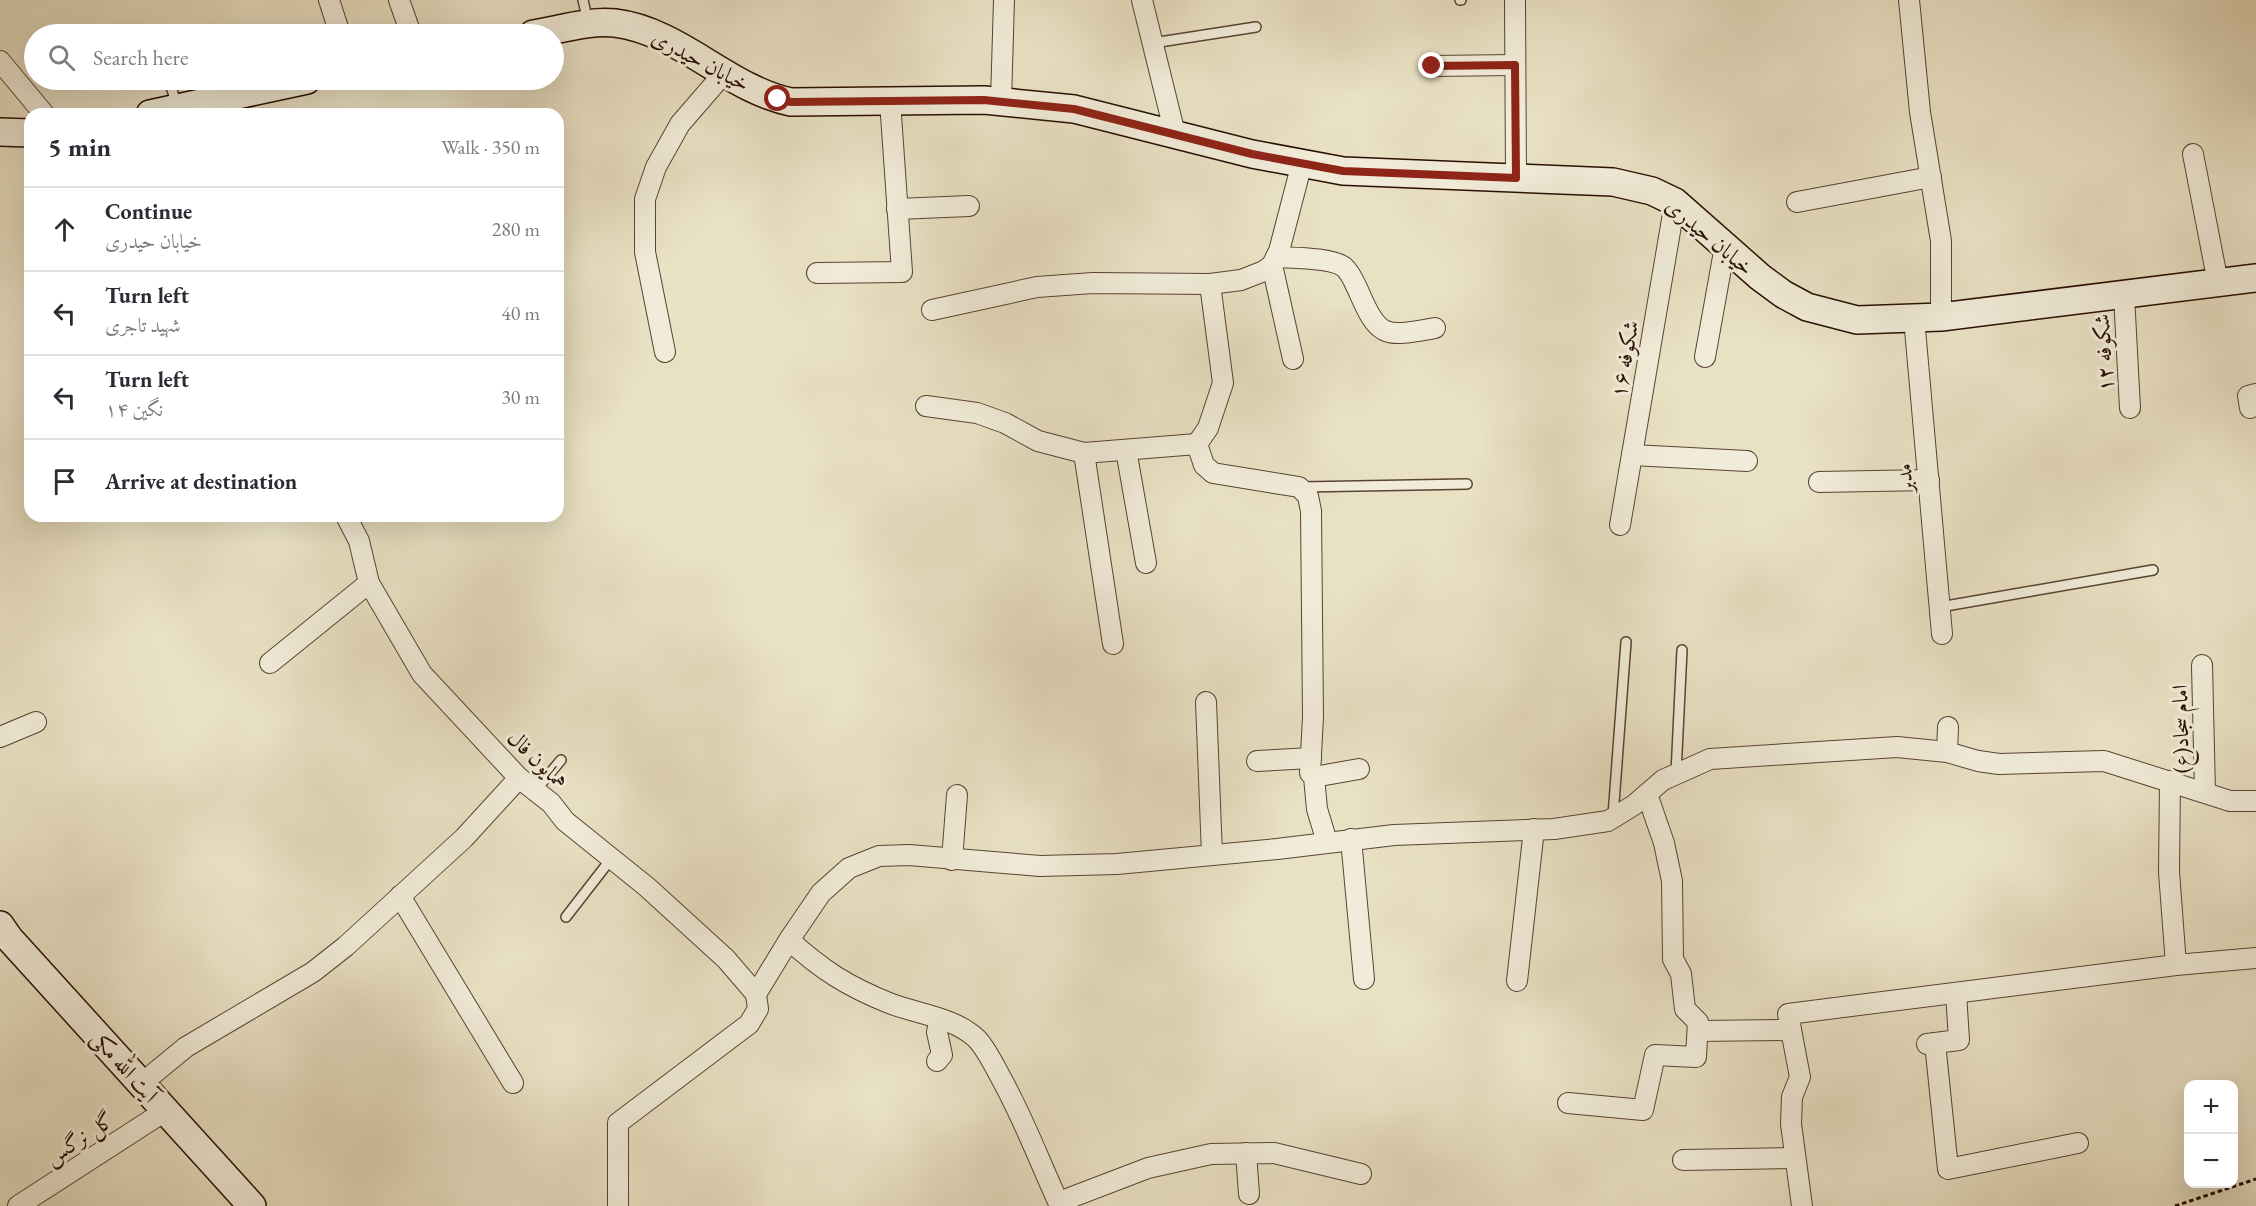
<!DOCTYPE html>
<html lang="en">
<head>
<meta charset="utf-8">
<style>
  :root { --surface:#fff; --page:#f7f7f7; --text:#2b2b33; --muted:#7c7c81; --line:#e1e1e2 }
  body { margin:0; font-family:"EB Garamond",Amiri,serif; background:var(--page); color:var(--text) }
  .controls { position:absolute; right:18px; bottom:18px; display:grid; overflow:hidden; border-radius:12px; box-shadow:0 6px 24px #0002 }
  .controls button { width:54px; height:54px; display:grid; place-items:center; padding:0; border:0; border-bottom:2px solid var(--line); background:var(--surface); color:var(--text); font:30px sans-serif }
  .stop { position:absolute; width:18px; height:18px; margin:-14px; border:4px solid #8f2418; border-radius:50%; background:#fff }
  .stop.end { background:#8f2418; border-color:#fff; box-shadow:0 2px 6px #0008 }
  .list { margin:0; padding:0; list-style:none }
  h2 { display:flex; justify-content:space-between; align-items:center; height:78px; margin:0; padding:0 24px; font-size:26px }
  h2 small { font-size:20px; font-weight:400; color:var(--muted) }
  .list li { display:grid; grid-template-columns:39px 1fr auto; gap:18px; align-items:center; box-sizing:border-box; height:84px; padding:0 24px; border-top:2px solid var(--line) }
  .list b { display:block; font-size:22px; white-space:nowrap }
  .list p { margin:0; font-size:20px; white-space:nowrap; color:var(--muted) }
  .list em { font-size:20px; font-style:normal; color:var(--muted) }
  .icon { flex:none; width:33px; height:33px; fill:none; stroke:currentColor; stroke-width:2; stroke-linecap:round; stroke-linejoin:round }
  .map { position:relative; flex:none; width:2256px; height:1206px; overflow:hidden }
  .search { position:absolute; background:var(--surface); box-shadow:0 6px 24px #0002; left:24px; top:24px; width:540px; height:66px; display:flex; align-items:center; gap:15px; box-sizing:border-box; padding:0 21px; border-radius:33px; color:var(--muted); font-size:22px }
  .panel { position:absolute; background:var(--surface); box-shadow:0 6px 24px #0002; left:24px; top:108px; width:540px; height:414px; border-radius:18px }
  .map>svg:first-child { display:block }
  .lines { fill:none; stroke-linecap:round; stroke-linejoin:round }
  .lane-casing { stroke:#594332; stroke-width:12 }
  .street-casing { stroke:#594332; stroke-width:22 }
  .secondary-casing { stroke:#290e01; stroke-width:30 }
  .path { stroke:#290e01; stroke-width:3; stroke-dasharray:4.5 3; stroke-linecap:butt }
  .lane { stroke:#f1ecd9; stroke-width:9 }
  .street { stroke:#f1ecd9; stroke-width:20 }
  .secondary { stroke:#f1ecd9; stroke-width:27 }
  .route { stroke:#8f2418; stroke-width:8 }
  .labels { text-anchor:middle; stroke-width:6; stroke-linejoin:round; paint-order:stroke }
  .street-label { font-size:22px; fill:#290e01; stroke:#f1ecd9 }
</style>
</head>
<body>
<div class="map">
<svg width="2256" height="1206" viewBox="0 0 2256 1206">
  <rect width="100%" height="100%" fill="#e9e1c4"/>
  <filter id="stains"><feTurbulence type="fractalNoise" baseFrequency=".00333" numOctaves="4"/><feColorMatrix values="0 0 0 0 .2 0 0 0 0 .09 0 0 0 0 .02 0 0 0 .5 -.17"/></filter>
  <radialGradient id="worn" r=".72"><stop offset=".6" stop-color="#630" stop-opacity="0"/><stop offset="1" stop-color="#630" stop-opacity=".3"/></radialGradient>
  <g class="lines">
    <g class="lane-casing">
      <g id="lane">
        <path d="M583 0 588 22"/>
        <path d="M1460 0H1461"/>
        <path d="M1153 43 1256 27"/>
        <path d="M169 80 177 106"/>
        <path d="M1302 487 1467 484"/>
        <path d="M1940 607 2153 570"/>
        <path d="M1676 773 1682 650"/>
        <path d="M535 791 561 760"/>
        <path d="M1613 816 1626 642"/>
        <path d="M566 917 611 859"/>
      </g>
    </g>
    <g class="street-casing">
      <g id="street">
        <path d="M329 0 340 34"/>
        <path d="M399 0 411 34"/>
        <path d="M1142 0 1175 134"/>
        <path d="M1515 0 1516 178"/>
        <path d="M1909 0 1920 112 1941 241V317"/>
        <path d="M0 61 44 114"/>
        <path d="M1432 66 1515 65"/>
        <path d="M1001 101 1004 0"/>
        <path d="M2193 154 2218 283"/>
        <path d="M1797 202 1931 177"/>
        <path d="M897 209 969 206"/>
        <path d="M1276 257C1292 258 1331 257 1344 267 1351 273 1354 282 1358 290 1379 339 1384 337 1435 328"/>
        <path d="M1272 265 1293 359"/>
        <path d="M817 273 902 272 890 101"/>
        <path d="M2124 295 2130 408"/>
        <path d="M932 310 1037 287 1093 283 1210 284 1241 280 1264 271 1272 265 1279 251 1302 163"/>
        <path d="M1914 318 1942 634"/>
        <path d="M665 352 645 252V199L656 167 680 124 725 72"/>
        <path d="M1705 357 1725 246"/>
        <path d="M926 406 977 413 1005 423 1038 441 1084 453 1197 444 1204 465 1213 473 1299 487 1308 496 1311 511 1313 717 1310 773 1314 777 1317 809 1327 842"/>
        <path d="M2250 408 2248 396 2256 394"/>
        <path d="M1197 444 1208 428 1223 383 1210 284"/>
        <path d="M1126 450 1146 563"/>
        <path d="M1084 453 1113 644"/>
        <path d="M1632 455 1747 461"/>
        <path d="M1819 482 1929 480"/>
        <path d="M346 516 359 541 369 583 422 674 519 778 551 803 565 821 647 887 726 959 756 994"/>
        <path d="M1620 525 1675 202"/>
        <path d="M270 663 369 583"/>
        <path d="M2202 665 2205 792"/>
        <path d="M1206 702 1212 855"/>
        <path d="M0 737 36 722"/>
        <path d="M1947 752 1948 727"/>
        <path d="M1257 761 1311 758"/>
        <path d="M1314 777 1359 769"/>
        <path d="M2170 781 2169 872 2176 965"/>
        <path d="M1351 839 1364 979"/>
        <path d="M952 860 957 795"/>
        <path d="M400 896 513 1083"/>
        <path d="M789 940 821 893 849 868 879 856 909 855 1040 866 1117 864 1277 849 1394 835 1554 829 1608 821 1634 805 1663 780 1710 759 1897 747 1947 752 1978 761 1999 764 2104 761 2230 801H2256"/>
        <path d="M1517 981 1534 829"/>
        <path d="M1698 1031 1791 1030"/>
        <path d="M1935 1043 1948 1169 2078 1143"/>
        <path d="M1927 1044 1959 1040 1956 993"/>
        <path d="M937 1061 942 1055 937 1032 940 1019"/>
        <path d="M141 1084 186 1047 313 972 346 946 464 838 519 778"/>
        <path d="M1568 1103 1643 1110 1655 1055 1696 1057 1698 1022 1685 1009 1681 974 1673 959 1672 881 1664 843 1647 794"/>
        <path d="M1246 1153 1249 1194"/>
        <path d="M1683 1160 1794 1158"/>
        <path d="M1059 1202 1148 1168 1211 1154 1274 1153 1361 1174"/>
        <path d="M18 1206 165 1111"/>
        <path d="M618 1206V1123L749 1024 758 1009 756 994 789 940C822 970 847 986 889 1003 917 1014 954 1017 977 1039 987 1050 994 1065 1001 1078 1024 1119 1040 1163 1060 1206"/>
        <path d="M1802 1206 1791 1124 1792 1097 1800 1077 1788 1014 2176 965 2256 958"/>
      </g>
    </g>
    <g class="secondary-casing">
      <g id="secondary">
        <path d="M533 34C559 30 589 20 615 23 680 31 728 89 791 102L984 100 1074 109 1252 154 1343 171 1613 182 1652 191 1675 202 1760 277 1783 294 1807 307 1857 320 1941 317 2256 278"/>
        <path d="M150 114 307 80"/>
        <path d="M0 132 30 133"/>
        <path d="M0 925 9 938 252 1206"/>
      </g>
    </g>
    <path class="path" d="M2175 1206 2256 1179"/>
    <use href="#lane" class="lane"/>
    <use href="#street" class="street"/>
    <use href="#secondary" class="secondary"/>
  </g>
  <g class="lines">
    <path class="route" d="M778 99 791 102 984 100 1074 109 1252 154 1343 171 1516 178 1515 65 1432 66"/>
  </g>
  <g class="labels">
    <g class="street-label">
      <text transform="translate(701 60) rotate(28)" y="8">خیابان حیدری</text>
      <text transform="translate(1710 236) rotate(40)" y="8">خیابان حیدری</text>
      <text transform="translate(2103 353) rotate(-93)" y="8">شکوفه ۱۲</text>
      <text transform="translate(1624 359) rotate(-80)" y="8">شکوفه ۱۶</text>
      <text transform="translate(1904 478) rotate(-95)" y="8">مدبر</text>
      <text transform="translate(2180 729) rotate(-91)" y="8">امام سجاد(ع)</text>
      <text transform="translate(538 759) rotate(44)" y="8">همایون فال</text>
      <text transform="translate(125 1066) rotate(48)" y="8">آیت الله مکی</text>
      <text transform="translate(79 1138) rotate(-33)" y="8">گل نرگس</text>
    </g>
  </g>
  <rect width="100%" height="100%" filter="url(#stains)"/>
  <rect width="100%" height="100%" fill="url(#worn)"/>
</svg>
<div class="controls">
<button>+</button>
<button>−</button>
</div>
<div class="stop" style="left:778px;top:99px"></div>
<div class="stop end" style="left:1432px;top:66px"></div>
<div class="search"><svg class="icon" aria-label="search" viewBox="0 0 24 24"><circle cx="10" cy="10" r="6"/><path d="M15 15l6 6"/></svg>Search here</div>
<section class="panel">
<h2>5 min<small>Walk · 350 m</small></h2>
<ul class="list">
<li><svg class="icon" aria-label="ahead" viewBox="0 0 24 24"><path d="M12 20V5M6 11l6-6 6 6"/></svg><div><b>Continue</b><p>خیابان حیدری</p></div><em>280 m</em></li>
<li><svg class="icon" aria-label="left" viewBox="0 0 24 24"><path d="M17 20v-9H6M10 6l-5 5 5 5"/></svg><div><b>Turn left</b><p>شهید تاجری</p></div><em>40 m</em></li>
<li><svg class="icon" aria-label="left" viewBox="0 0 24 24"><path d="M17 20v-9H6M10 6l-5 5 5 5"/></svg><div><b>Turn left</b><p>نگین ۱۴</p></div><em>30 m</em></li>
<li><svg class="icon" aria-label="arrive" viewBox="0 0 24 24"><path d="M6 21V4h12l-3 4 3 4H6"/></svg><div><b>Arrive at destination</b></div></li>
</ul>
</section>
</div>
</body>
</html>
